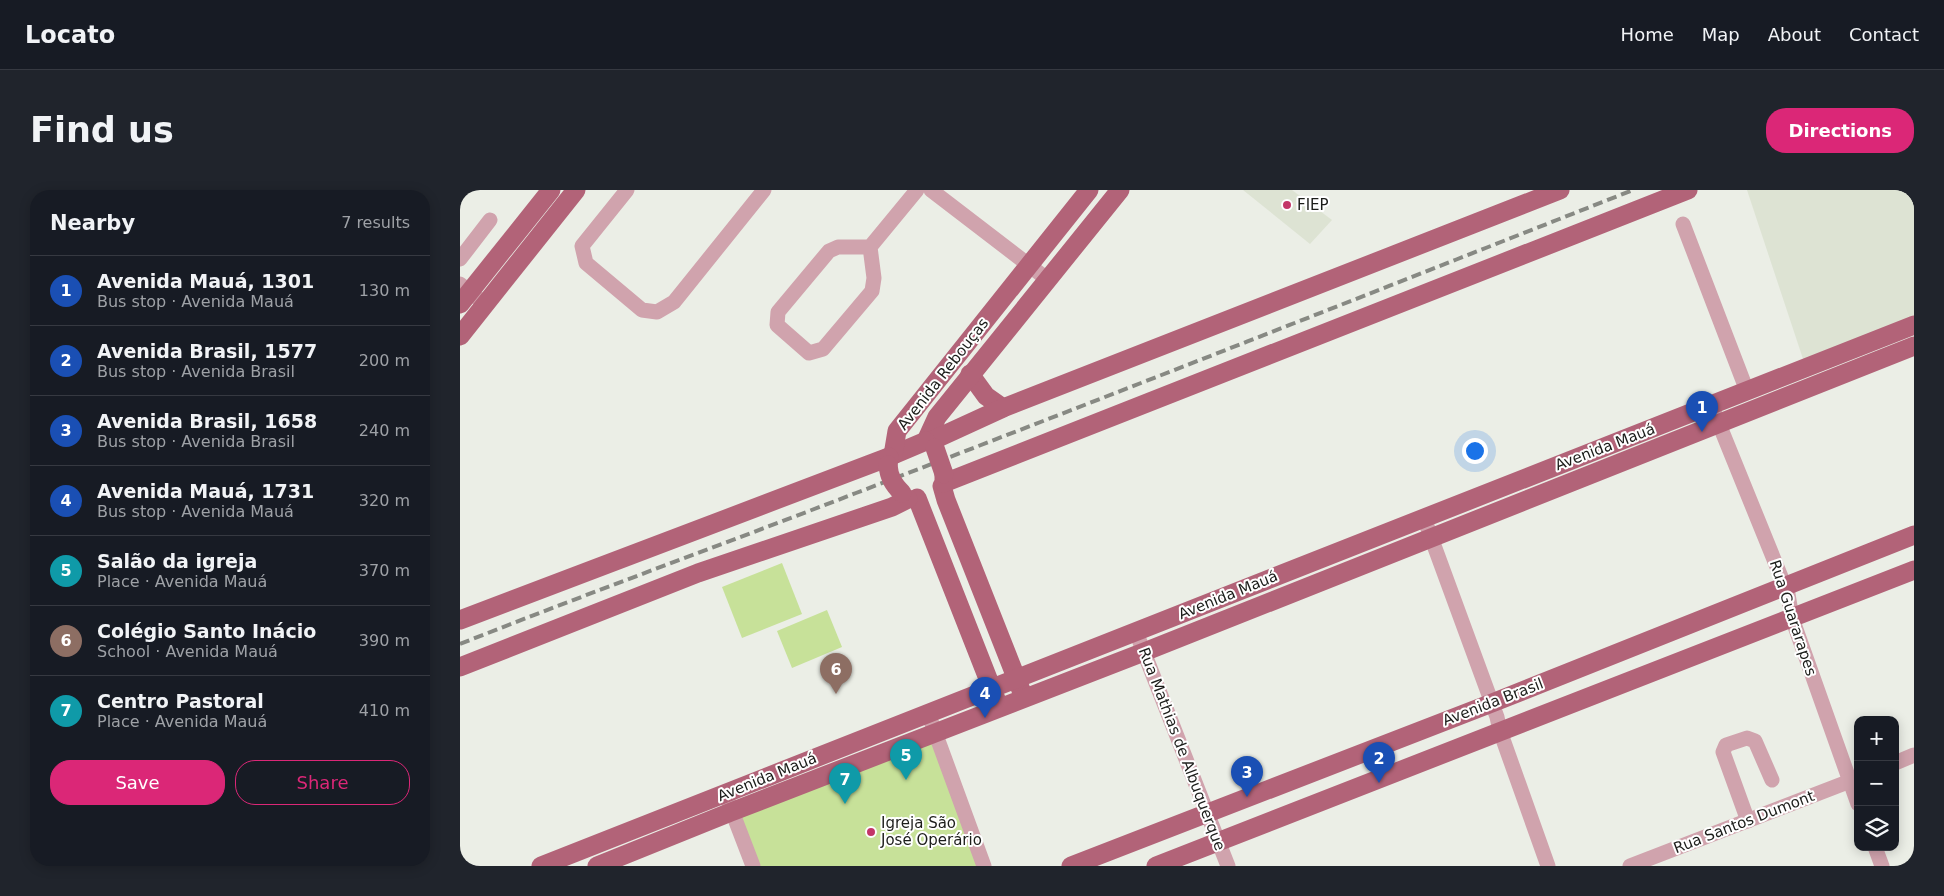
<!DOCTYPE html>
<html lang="en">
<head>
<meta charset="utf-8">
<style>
  :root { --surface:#171b24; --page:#20242c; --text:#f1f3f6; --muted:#9ea1a6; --line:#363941; --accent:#db2777 }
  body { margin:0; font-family:"DejaVu Sans",sans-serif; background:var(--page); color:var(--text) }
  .controls { position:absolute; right:15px; bottom:15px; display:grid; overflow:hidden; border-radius:10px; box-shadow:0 2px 12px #0003 }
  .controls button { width:45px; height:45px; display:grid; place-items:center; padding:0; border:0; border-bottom:1px solid var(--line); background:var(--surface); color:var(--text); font:25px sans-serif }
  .you { position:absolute; left:1014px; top:260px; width:18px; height:18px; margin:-12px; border:4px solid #fff; border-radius:50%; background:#1a73e8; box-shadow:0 0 0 8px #1a73e833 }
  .badge { display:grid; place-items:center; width:32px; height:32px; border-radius:50%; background:var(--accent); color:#fff; font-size:16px; font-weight:700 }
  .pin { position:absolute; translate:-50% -41px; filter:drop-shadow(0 1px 2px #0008) }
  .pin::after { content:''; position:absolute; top:26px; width:18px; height:15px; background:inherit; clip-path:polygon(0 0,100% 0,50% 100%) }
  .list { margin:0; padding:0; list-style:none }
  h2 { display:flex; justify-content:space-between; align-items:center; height:65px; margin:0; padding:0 20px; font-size:21px }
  h2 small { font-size:16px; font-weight:400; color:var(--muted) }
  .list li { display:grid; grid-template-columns:32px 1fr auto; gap:15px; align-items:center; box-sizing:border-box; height:70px; padding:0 20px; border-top:1px solid var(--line) }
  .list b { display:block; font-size:19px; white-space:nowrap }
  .list p { margin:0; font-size:16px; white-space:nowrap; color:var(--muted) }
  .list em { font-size:16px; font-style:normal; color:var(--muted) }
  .actions { display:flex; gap:10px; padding:15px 20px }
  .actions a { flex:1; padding:11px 0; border:1px solid var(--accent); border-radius:20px; text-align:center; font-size:18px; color:var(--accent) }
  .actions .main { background:var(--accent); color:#fff }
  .icon { flex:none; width:28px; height:28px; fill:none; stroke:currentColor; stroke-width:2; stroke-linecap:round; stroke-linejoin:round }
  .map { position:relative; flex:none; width:1454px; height:676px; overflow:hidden; border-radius:20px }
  header { display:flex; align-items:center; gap:30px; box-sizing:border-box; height:70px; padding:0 25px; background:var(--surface); border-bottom:1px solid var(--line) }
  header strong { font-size:24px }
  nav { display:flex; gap:28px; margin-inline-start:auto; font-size:18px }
  .intro { display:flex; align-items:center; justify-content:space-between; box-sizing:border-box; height:120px; padding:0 30px }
  h1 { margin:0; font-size:35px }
  .button { padding:12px 22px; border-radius:20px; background:var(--accent); color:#fff; font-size:18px; font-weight:700 }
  main { display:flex; gap:30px; padding:0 30px }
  aside { flex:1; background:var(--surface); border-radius:20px; box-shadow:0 2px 12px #0003 }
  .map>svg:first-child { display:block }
  .built { fill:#dde3d3 }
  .green { fill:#c7e199 }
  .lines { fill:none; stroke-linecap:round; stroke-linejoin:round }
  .minor { stroke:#d0a3ad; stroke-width:15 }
  .major { stroke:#b26378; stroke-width:19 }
  .rail { stroke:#878983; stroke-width:4; stroke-dasharray:10 5; stroke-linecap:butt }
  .major-bridge { stroke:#b26378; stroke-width:19 }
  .poi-dot { fill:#c33668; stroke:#fff; stroke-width:2 }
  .labels { text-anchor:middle; stroke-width:4; stroke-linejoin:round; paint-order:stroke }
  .poi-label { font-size:15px; fill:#1c1d1a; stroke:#fff; text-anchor:start }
  .street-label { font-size:15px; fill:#1c1d1a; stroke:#fff }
</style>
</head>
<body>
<header>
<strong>Locato</strong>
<nav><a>Home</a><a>Map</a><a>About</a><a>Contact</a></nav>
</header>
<div class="intro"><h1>Find us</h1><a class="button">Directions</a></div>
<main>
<aside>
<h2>Nearby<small>7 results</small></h2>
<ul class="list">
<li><span class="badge" style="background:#1a4fb4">1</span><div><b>Avenida Mauá, 1301</b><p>Bus stop · Avenida Mauá</p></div><em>130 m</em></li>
<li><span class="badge" style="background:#1a4fb4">2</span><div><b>Avenida Brasil, 1577</b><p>Bus stop · Avenida Brasil</p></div><em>200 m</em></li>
<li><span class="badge" style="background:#1a4fb4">3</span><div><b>Avenida Brasil, 1658</b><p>Bus stop · Avenida Brasil</p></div><em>240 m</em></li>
<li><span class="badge" style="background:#1a4fb4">4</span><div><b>Avenida Mauá, 1731</b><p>Bus stop · Avenida Mauá</p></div><em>320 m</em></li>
<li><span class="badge" style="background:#0f9aa8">5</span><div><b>Salão da igreja</b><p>Place · Avenida Mauá</p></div><em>370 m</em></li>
<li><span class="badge" style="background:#8d6e63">6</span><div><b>Colégio Santo Inácio</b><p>School · Avenida Mauá</p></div><em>390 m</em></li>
<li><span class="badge" style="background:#0f9aa8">7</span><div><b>Centro Pastoral</b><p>Place · Avenida Mauá</p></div><em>410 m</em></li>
</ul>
<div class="actions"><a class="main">Save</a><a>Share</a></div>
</aside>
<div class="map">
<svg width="1454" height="676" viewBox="0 0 1454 676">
  <rect width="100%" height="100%" fill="#ebeee6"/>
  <g class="built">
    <path d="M783 0H832L872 30 850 54Z"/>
    <path d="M1287 0H1454V127L1344 172Z"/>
  </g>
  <g class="green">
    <path d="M322 373 342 424 282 448 262 397Z"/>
    <path d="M367 420 382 457 332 478 317 441Z"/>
    <path d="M475 543 524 676H293L271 622Z"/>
  </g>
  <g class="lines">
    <g class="minor">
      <path d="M167 0 122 56 126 73 182 120 197 122 214 112 304 0"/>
      <path d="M471 0 587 89"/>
      <path d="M1223 34 1287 201"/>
      <path d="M410 57 414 88 412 101 363 159 349 163 317 135 318 122 369 61 378 57H410L457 0"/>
      <path d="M0 69 30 30"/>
      <path d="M0 94 25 114"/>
      <path d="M1255 224 1328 404 1332 428 1398 614"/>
      <path d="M964 328 1037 527 1040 541 1088 676"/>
      <path d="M676 442 768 676"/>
      <path d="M468 523 524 676"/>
      <path d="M1435 573 1454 565"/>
      <path d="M265 603 293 676"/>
      <path d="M1288 631 1263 562 1266 555 1287 548 1295 551 1312 590"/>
      <path d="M1415 657 1422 676"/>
      <path d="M1170 676 1398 588"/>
    </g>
    <g class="major">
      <path d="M0 114 91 0"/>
      <path d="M0 146 116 0"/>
      <path d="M510 184 526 206 543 218"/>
      <path d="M466 251 477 227 660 0"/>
      <path d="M471 251 543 218 1100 0"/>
      <path d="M433 265 466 251"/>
      <path d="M428 275 429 267 433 265 437 241 629 0"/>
      <path d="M484 284V293L482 296 486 310 561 500"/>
      <path d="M484 293 1228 0"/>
      <path d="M457 308 536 509"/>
      <path d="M0 430 429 267"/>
      <path d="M0 477 238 383 432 317 448 309"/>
      <path d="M81 676 1454 135"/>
      <path d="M137 676 271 622 684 462 1454 156"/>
      <path d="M611 676 1032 513 1454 345"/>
      <path d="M696 676 1454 380"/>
    </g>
    <path class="rail" d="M0 454C131 402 264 354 396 303 655 204 914 102 1173 0"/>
    <g class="major-bridge">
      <path d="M475 258 484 284"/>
      <path d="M428 275C429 287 433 294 442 303"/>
    </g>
  </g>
  <g class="poi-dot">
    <circle cx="827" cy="15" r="5"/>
    <circle cx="411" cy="642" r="5"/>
  </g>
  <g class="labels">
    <g class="poi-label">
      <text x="837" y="20">FIEP</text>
      <text x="421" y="638">Igreja São<tspan x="421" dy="17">José Operário</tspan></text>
    </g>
    <g class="street-label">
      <text transform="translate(483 184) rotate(-52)" y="5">Avenida Rebouças</text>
      <text transform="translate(1145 257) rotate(-21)" y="5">Avenida Mauá</text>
      <text transform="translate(768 405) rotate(-22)" y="5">Avenida Mauá</text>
      <text transform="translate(1333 428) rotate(72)" y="5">Rua Guararapes</text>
      <text transform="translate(1033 512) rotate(-21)" y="5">Avenida Brasil</text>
      <text transform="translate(722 559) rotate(69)" y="5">Rua Mathias de Albuquerque</text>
      <text transform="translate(307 587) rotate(-22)" y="5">Avenida Mauá</text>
      <text transform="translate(1284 632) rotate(-21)" y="5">Rua Santos Dumont</text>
    </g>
  </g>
</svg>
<div class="controls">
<button>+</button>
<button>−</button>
<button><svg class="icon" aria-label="layers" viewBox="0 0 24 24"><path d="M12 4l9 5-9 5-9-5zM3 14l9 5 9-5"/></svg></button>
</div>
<div class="you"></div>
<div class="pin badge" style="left:1242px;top:242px;background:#1a4fb4">1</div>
<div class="pin badge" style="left:919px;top:593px;background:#1a4fb4">2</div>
<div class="pin badge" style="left:787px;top:607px;background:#1a4fb4">3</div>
<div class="pin badge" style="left:525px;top:528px;background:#1a4fb4">4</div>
<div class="pin badge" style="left:446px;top:590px;background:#0f9aa8">5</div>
<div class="pin badge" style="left:376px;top:504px;background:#8d6e63">6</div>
<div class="pin badge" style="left:385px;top:614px;background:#0f9aa8">7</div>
</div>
</main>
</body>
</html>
